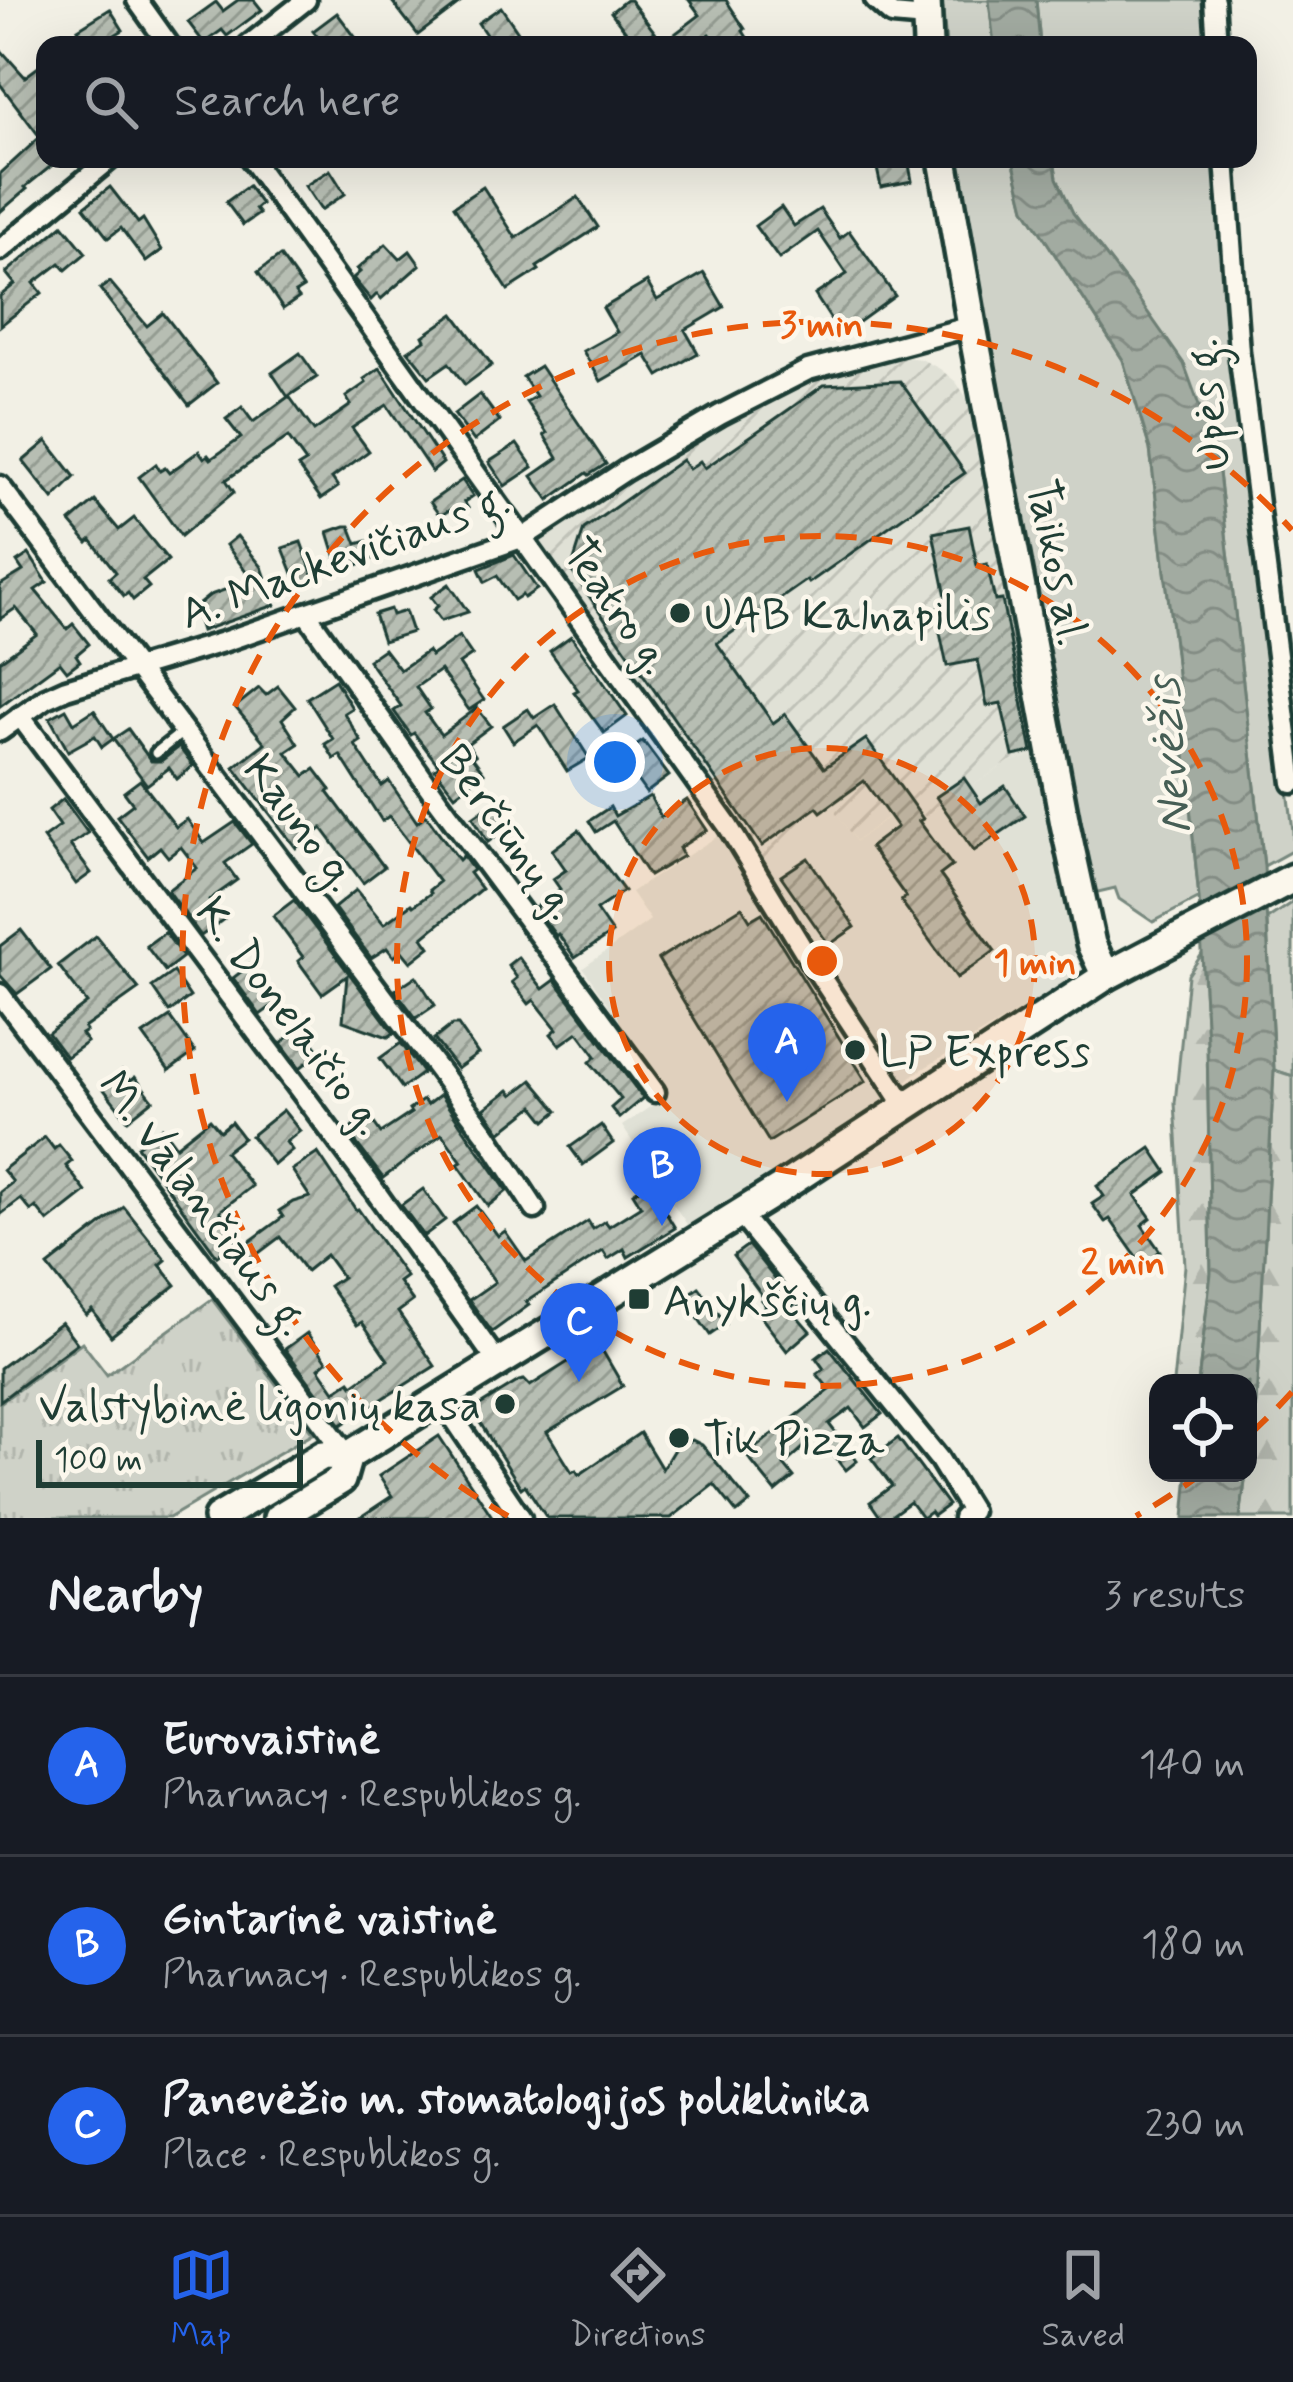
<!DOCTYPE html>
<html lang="en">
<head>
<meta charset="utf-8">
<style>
  :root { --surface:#171b24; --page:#20242c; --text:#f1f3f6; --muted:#9ea1a6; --line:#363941; --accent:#2563eb }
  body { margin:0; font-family:Mynerve,sans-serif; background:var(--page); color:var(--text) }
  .controls { position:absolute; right:36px; bottom:36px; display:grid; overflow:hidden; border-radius:24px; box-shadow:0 12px 48px #0002 }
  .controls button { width:108px; height:108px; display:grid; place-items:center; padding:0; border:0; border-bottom:3px solid var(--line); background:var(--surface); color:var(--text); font:60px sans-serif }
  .scale { position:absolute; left:36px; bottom:30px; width:267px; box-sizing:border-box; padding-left:12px; border:6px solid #1f3d34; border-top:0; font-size:33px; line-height:42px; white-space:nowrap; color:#1f3d34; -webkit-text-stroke:9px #fbf7ec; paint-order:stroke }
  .you { position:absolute; left:615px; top:762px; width:42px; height:42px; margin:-30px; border:9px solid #fff; border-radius:50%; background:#1a73e8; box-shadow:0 0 0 18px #1a73e833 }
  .badge { display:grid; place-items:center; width:78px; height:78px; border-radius:50%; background:var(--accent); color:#fff; font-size:39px; font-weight:700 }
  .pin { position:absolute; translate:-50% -99px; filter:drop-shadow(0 3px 6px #0008) }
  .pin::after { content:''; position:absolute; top:63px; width:42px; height:36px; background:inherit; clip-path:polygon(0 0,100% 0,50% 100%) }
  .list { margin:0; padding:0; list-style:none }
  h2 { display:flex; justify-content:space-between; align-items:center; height:156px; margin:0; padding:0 48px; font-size:51px }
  h2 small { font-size:39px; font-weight:400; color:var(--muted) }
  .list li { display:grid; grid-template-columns:78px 1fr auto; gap:36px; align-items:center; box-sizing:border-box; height:180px; padding:0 48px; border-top:3px solid var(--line) }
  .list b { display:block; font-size:45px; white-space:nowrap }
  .list p { margin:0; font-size:39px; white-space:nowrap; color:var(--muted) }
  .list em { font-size:39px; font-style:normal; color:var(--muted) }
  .icon { flex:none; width:66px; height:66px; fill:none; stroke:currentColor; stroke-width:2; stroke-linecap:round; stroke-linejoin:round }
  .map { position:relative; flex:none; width:1293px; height:1518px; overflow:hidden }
  .search { position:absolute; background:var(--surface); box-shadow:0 12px 48px #0002; left:36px; right:36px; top:36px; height:132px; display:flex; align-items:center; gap:30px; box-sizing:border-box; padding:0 42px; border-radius:24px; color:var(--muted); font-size:45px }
  .sheet { height:696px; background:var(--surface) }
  nav { display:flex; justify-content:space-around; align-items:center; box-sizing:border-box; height:168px; border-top:3px solid var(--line); background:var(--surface); font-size:33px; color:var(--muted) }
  nav a { display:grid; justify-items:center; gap:6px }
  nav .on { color:var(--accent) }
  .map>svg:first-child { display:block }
  .built { fill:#e0e1d6 }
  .industrial { fill:url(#industrial-furrows) }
  .green { fill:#cfd2c8; stroke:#77887e; stroke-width:3 }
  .forest { fill:url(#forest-firs); stroke:#77887e; stroke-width:3 }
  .park { fill:url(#park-tufts); stroke:#77887e; stroke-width:3 }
  .water { fill:url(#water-waves); stroke:#6e7f75; stroke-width:3 }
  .building { fill:url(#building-hatch); stroke:#1f3d34; stroke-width:3 }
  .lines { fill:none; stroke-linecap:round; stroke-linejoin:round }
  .lane-casing { stroke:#1f3d34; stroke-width:18 }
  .street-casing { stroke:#1f3d34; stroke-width:27 }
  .secondary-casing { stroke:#1f3d34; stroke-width:36 }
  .lane { stroke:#fbf7ec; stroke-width:9 }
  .street { stroke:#fbf7ec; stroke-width:18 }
  .secondary { stroke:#fbf7ec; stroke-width:27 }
  .ring { fill:none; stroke:#e8590c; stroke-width:6; stroke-dasharray:21 15 }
  .poi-dot { fill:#1f3d34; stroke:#fbf7ec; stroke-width:4.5 }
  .labels { text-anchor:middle; stroke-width:9; stroke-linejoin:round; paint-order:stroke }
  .street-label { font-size:45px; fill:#1f3d34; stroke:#fbf7ec }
  .poi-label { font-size:45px; fill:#1f3d34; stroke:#fbf7ec; text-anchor:start }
  .water-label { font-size:48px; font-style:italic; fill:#465e55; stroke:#fbf7ec }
  .centre { fill:#e8590c; stroke:#fbf7ec; stroke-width:6 }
  .ring-label { font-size:36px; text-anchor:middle; font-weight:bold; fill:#e8590c; stroke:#fbf7ec; stroke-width:9; stroke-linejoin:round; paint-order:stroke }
</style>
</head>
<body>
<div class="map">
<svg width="1293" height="1518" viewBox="0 0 1293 1518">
  <defs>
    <pattern id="industrial-furrows" width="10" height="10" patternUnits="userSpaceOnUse" patternTransform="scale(3)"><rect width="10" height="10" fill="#e0e1d6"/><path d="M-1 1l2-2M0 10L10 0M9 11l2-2" fill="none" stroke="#c0c2b8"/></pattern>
    <pattern id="forest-firs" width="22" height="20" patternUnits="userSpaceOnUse" patternTransform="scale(3)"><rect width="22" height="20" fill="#cfd2c8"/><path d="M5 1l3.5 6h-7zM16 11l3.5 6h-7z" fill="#b1b5ac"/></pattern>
    <pattern id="park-tufts" width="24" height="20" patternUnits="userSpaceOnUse" patternTransform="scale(3)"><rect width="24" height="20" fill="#cfd2c8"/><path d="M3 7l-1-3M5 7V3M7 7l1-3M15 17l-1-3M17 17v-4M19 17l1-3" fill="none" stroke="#b1b5ac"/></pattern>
    <pattern id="water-waves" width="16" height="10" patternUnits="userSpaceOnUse" patternTransform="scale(3)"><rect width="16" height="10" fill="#a2aba1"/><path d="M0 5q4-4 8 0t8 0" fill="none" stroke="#838c84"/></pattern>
    <pattern id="building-hatch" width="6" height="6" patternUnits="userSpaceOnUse" patternTransform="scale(3)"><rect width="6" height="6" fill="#b7beb3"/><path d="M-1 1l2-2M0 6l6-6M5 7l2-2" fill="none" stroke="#949c92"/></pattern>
  </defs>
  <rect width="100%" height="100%" fill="#f2f0e5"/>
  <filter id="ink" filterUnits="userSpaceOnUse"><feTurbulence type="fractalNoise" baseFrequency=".00833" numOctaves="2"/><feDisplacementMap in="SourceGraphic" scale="24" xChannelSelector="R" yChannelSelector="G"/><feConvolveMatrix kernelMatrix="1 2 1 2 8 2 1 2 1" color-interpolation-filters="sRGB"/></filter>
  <g filter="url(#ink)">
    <path class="built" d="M1042 754 1074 923 1075 969 1063 984 913 1075 892 1095 688 1226 622 1126 669 1094 583 968 650 920 631 892 724 832 834 810 856 841 912 799 926 816 1010 761Z"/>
    <path class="industrial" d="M896 356 921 359 940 369 956 382 973 407 1042 754 1010 761 925 817 911 799 856 841 834 811 763 861 537 540 564 519 721 422 817 373 860 360Z"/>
    <g class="green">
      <path d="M942 0H989L994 45H946Z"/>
      <path d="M1036 0H1214L1217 45H1040Z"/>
      <path d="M957 159H1013L1025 208 1123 360 1150 449 1175 652 1199 898 1153 922 1119 899 1115 888 1094 893Z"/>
      <path d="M1054 159H1225L1265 602 1293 831V850L1264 866 1217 455 1132 290 1073 213 1057 178Z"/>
      <path d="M1293 898V1076L1274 1070 1267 919 1291 903Z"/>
    </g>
    <g class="forest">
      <path d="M1202 954 1207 1040 1211 1273 1198 1383H1173L1185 1266 1175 1103 1188 975Z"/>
      <path d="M1274 1070 1293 1076V1518H1240L1256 1403Z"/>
    </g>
    <path class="park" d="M212 1299 313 1433 169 1518H0V1403L82 1342 107 1375Z"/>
    <g class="water">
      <path d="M989 0H1036L1040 45H994Z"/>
      <path d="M1013 159H1054L1057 178 1073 213 1132 290 1184 364 1217 455 1264 866 1274 1070 1256 1403 1248 1458V1383H1198L1211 1273 1207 1040 1199 898 1175 652 1150 449 1123 360 1025 208Z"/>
      <path d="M1188 1473H1246L1240 1518H1184Z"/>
    </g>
    <g class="building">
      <path d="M238 0H254L262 10 227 36 222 30 204 43 188 22 216 2 223 11Z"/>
      <path d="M391 0H464L418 35Z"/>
      <path d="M626 0H630L663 43 700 15 689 0H726L745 29 743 31 748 39 738 45H718L710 34 694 45H636L611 12Z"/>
      <path d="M501 7 518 32 500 45H493L478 23Z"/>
      <path d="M110 9 123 30 98 45H66L81 34 78 29Z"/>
      <path d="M337 13 356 38 348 45H324L313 31Z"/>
      <path d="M0 49 25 77 45 62V159H60L25 187 27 189 0 212V174L40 137 0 84Z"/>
      <path d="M875 159H908L912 181 881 187Z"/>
      <path d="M330 170 345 194 321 210 305 186Z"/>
      <path d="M248 186 261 204 255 209 259 214 243 225 226 202Z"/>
      <path d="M110 187 138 223 143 219 162 250 146 262 121 228 108 238 84 207Z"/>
      <path d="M483 187 516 238 578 197 598 227 537 267 539 270 508 290 454 206Z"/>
      <path d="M781 207 794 226 820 209 840 238 849 231 895 296 841 335 815 295 847 274 818 231 779 259 755 226Z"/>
      <path d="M63 225 86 253 66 270 60 263 34 283 42 293 0 326V296L15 284 6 273Z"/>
      <path d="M386 244 400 259 410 251 420 265 381 299 377 294 371 300 353 278 360 272 357 269Z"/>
      <path d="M280 256 303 288 295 293 299 298 283 309 258 272Z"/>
      <path d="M704 273 724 307 685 330 698 353 659 376 646 355 601 381 583 351 617 332 603 308 647 282 657 300Z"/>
      <path d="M110 282 147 326 163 313 217 383 189 405 100 289Z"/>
      <path d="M454 314 492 365 465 385 449 363 429 377 408 351 425 340 423 336Z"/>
      <path d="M300 353 317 377 289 396 314 431 351 405 346 397 366 383 364 379 380 368 443 463 432 472 387 405 352 428 369 451 332 478 338 487 321 499 298 467 306 462 288 437 226 480 234 492 181 536 139 477 156 464 160 471 165 468 169 473 199 451 204 458 208 455 211 459 241 438 226 419 242 407 253 422 288 397 272 373Z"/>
      <path d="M540 366 606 464 589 475 587 473 549 500 532 476 558 458 544 435 547 433 526 402 536 396 523 377Z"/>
      <path d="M900 381 965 473 809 583 807 580 717 643 773 723 785 714 824 768 866 739 923 819 919 821 952 866 940 875 995 951 957 978 901 901 906 897 870 847 897 827 864 781 821 812 817 807 762 846 571 570 584 529 682 460 689 469 700 461 705 468 824 385Z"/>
      <path d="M480 394 500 421 474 441 454 414Z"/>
      <path d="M47 441 75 477 53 499 23 461Z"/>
      <path d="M517 444 533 467 505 486 489 462Z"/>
      <path d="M462 480 473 496 464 502 468 508 455 516 451 509 440 516 430 502Z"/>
      <path d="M95 501 119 530 134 518 168 560 143 580 149 587 133 600 128 593 124 596 109 578 116 572 91 540 88 543 70 522Z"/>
      <path d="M345 526H350L357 544 367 541 373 559 340 571 328 532Z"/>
      <path d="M969 526 977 566 987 564 995 601 1002 600 1032 752 1013 756 1001 703 987 706 978 660 947 666 935 609 948 606 933 533Z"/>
      <path d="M237 536 262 567 275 605 201 631 194 608 210 595 253 580 226 545Z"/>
      <path d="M301 542 315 580 298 586 283 548Z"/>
      <path d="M29 554 47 582 35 590 67 629 73 624 89 644 76 655 80 661 67 671 60 662 0 706V661L37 634 16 608 0 619V585L23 571 17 562Z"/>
      <path d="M514 555 537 589 524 598 522 595 514 600 497 576 485 582 479 569Z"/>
      <path d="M449 584 468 612 441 621 433 610 438 606 431 597Z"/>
      <path d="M390 609 392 615 405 611 412 632 383 641 374 614Z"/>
      <path d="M459 636 472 655 459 664 484 700 469 710 440 670 416 687 431 709 425 713 441 735 477 708 491 726 467 744 475 755 472 757 484 773 455 795 435 769 439 766 414 733 411 735 394 711 401 706 368 660 384 649 400 670 428 651 431 656Z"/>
      <path d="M571 636 627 716 604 733 574 692 578 690 550 651Z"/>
      <path d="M335 680 352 708 344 713 361 741 355 745 382 786 389 781 417 822 426 815 459 860 463 856 473 870 469 873 481 889 423 937 430 947 411 962 402 951 394 957 387 948 371 958 334 908 356 890 384 924 411 904 413 906 431 893 429 890 439 882 389 816 382 821 340 755 334 759 325 744 333 739 307 698Z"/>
      <path d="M278 686 295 707 282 719 298 744 286 752 305 776 315 769 331 790 328 792 384 867 363 883 322 828 296 848 234 767 265 743 235 707 259 688 266 695Z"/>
      <path d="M555 704 589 758 567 771 538 725 513 742 503 726 528 709 534 718Z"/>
      <path d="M66 709 74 723 94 710 113 739 102 747 95 736 68 751 50 718Z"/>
      <path d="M128 729 151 761H161L179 747 193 766 177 779 169 768 147 785 113 739Z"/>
      <path d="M643 741 669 776 646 793 626 765 630 762 624 754Z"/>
      <path d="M964 778 981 803 1005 786 1025 816 974 851 936 797Z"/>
      <path d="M140 780 176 827 187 819 204 843 235 822 252 844 225 863 237 880 209 900 224 919 201 936 168 890 197 868 181 847 168 857 160 847 148 857 117 816 133 804 124 792Z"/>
      <path d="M650 796 661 817 687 800 707 830 679 848 683 856 649 876 613 821 596 832 589 821 610 807 615 816Z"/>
      <path d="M63 799 88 833 70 845 91 873 76 884 43 838 60 826 49 810Z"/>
      <path d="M494 802 511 825 488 842 473 817Z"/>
      <path d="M579 830 624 891 596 910 612 933 575 958 558 934 556 936 535 908 560 889 553 879 566 870 552 850Z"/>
      <path d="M808 858 855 927 829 945 781 876Z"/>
      <path d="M294 900 394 1033 388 1037 343 1021 347 976 322 994 298 961 303 957 273 916Z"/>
      <path d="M742 907 750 920 762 913 866 1081 769 1142 658 959Z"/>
      <path d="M21 930 51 969 17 994 0 975V946Z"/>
      <path d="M165 932 183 957 165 971 146 946Z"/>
      <path d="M96 936 139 989 84 1028 86 1031 81 1034 87 1042 66 1057 48 1033 87 1003 58 965Z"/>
      <path d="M518 957 543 989 555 980 643 1098 619 1118 611 1108 621 1099 590 1062 596 1056 578 1032 560 1045 551 1034 557 1029 534 1000 529 1004 512 982 517 978 508 965Z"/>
      <path d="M251 964 279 1001 260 1015 233 978Z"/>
      <path d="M173 972 190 997 169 1012 152 987Z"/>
      <path d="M416 976 435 1005 416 1018 395 990Z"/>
      <path d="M170 1017 195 1052 169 1071 143 1035Z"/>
      <path d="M452 1025H458L478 1054 457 1069 434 1039Z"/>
      <path d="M302 1027 321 1052 300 1068 281 1043Z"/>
      <path d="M401 1043 423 1073 402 1088 380 1058Z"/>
      <path d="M122 1071 130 1081 135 1077 153 1100 128 1120 102 1087Z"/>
      <path d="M532 1080 558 1111 546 1121 534 1106 501 1132 484 1109 509 1090 513 1095Z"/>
      <path d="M440 1095 507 1191 488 1206 458 1164 462 1162 442 1134 383 1178 347 1131 369 1116 381 1133 411 1113 409 1110 423 1100 427 1105Z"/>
      <path d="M283 1110 300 1131 286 1142 292 1150 274 1165 251 1136Z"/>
      <path d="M210 1119 220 1131 231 1122 243 1138 225 1152 252 1186 220 1211 240 1238 217 1256 137 1146 162 1127 176 1146Z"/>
      <path d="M601 1125 613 1143 583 1165 570 1147Z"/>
      <path d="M45 1137 54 1149 59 1145 72 1161 66 1166 86 1192 48 1222 36 1207 31 1211 21 1199 0 1215V1192L13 1182 3 1170Z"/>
      <path d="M1151 1148 1167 1172 1135 1195 1151 1218 1142 1225 1160 1251 1155 1255 1158 1259 1145 1269 1110 1219 1105 1222 1092 1204 1104 1196 1097 1186Z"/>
      <path d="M318 1153 356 1210 358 1209 406 1277 399 1282 413 1301 398 1312 435 1366 341 1425 285 1349 307 1333 327 1361 319 1368 335 1391 350 1381 353 1385 388 1360 362 1322 357 1325 329 1286 342 1277 326 1255 306 1271 280 1237 251 1259 242 1247 283 1217 279 1211 293 1202 310 1197 292 1170Z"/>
      <path d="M648 1183 675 1228 628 1257 624 1249 608 1259 603 1251 526 1302 529 1305 492 1332 469 1300 495 1282 453 1223 476 1206 498 1236 505 1231 526 1261 588 1221 593 1229 605 1221 609 1226 641 1206 633 1193Z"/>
      <path d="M423 1189 445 1220 424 1236 401 1205Z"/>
      <path d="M124 1207 166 1260 160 1265 176 1285 111 1336 92 1310 86 1315 48 1266Z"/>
      <path d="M748 1245 795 1304 790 1308 810 1331 787 1351 758 1313 766 1306 761 1300 764 1298 733 1256Z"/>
      <path d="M699 1287 726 1324 710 1335 684 1298Z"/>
      <path d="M61 1322 77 1343 0 1401V1368Z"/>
      <path d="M598 1343 623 1386 547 1432 572 1472 576 1470 579 1475 640 1433 662 1469 676 1446 692 1440 702 1445 750 1503 737 1513 714 1484 671 1518H547L525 1485 521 1488 472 1410 519 1381 524 1380 530 1386Z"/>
      <path d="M829 1348 882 1414 865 1427 851 1408 829 1424 857 1461 846 1470 818 1435 784 1465 794 1477 776 1492 746 1455 830 1390 817 1374 824 1369 816 1358Z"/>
      <path d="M439 1436 493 1518H359L392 1496 379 1476Z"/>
      <path d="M898 1438 948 1505 933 1516 930 1512 922 1518 910 1502 888 1518H881L870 1502 892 1486 871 1458Z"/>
    </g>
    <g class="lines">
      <g class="lane-casing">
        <path id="lane" d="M156 753 185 730"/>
      </g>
      <g class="street-casing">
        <g id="street">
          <path d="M137 0 169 45"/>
          <path d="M875 0 892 15 926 18"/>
          <path d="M1214 0 1217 45"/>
          <path d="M249 45 306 0"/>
          <path d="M251 159 728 826 809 959 906 1107"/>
          <path d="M1225 159 1239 352 1293 783"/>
          <path d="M0 250 110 159"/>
          <path d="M0 486 487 1135 535 1209"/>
          <path d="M306 613 438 800 655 1092"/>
          <path d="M20 716 370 1184 498 1363"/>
          <path d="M0 731 46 698 66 689 223 642 524 537 626 470 720 415 808 370 972 326"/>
          <path d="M0 994 348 1456"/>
          <path d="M740 1214 939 1459 971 1511 963 1518"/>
          <path d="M441 1399 521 1518"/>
        </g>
      </g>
      <g class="secondary-casing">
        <g id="secondary">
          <path d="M926 0 928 45"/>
          <path d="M943 159 972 326 1065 824 1091 944 1106 976"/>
          <path d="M218 1518 323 1455 348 1456 778 1190 1106 976 1293 878"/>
          <path d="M278 1518 341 1480 348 1456"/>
        </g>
      </g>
      <use href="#lane" class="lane"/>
      <use href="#street" class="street"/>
      <use href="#secondary" class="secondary"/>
    </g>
  </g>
  <circle cx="822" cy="961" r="213" fill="#e8590c" fill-opacity=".12"/>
  <g class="ring">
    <circle cx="822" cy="961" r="213"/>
    <circle cx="822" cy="961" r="425"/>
    <path d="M1292 1392A638 638 0 0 1 1249 1435M1201 1474A638 638 0 0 1 1136 1516M508 1516A638 638 0 1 1 1292 530"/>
  </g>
  <g class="poi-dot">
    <circle cx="680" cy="613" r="12"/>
    <circle cx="855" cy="1050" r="12"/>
    <rect x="627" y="1287" width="24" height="24" rx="6"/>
    <circle cx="505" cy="1404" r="12"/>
    <circle cx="679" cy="1438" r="12"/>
  </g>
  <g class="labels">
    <g class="street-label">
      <text transform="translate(1207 405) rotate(-96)" y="16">Upės g.</text>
      <text transform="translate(344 555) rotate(-20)" y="16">A. Mackevičiaus g.</text>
      <text transform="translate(1059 562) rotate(79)" y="16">Taikos al.</text>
      <text transform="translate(619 605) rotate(55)" y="16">Teatro g.</text>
      <text transform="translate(302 822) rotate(53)" y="16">Kauno g.</text>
      <text transform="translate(510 831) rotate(54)" y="16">Berčiūnų g.</text>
      <text transform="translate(292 1015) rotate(53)" y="16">K. Donelaičio g.</text>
      <text transform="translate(205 1202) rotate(53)" y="16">M. Valančiaus g.</text>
    </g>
    <g class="poi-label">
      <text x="704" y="629">UAB Kalnapilis</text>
      <text x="879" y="1066">LP Express</text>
      <text x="663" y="1315">Anykščių g.</text>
      <text x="481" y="1420" text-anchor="end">Valstybinė ligonių kasa</text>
      <text x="703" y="1454">Tik Pizza</text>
    </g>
    <g class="water-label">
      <text transform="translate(1167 756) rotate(-95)" y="17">Nevėžis</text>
    </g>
  </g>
  <circle cx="822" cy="961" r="18" class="centre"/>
  <g class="ring-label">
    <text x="822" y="336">3 min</text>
    <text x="1035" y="974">1 min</text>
    <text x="1123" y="1274">2 min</text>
  </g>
</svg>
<div class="controls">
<button><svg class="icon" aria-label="locate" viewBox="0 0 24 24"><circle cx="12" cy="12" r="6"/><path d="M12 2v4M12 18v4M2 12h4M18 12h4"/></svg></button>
</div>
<div class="scale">100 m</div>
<div class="you"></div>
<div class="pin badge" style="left:787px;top:1102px">A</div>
<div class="pin badge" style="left:662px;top:1226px">B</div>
<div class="pin badge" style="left:579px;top:1382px">C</div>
<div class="search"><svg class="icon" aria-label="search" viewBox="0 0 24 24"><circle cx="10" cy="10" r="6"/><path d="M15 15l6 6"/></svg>Search here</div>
</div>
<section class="sheet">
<h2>Nearby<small>3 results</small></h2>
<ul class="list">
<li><span class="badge">A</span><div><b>Eurovaistinė</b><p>Pharmacy · Respublikos g.</p></div><em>140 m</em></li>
<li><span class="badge">B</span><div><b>Gintarinė vaistinė</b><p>Pharmacy · Respublikos g.</p></div><em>180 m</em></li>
<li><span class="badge">C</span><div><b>Panevėžio m. stomatologijos poliklinika</b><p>Place · Respublikos g.</p></div><em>230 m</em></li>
</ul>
</section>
<nav>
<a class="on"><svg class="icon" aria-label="map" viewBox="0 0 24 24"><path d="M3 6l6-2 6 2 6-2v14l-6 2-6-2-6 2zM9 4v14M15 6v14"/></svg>Map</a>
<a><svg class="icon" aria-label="directions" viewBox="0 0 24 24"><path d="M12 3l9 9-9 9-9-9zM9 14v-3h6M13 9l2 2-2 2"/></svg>Directions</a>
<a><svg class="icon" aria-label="saved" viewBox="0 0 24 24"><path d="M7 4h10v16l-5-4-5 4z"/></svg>Saved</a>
</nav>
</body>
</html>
